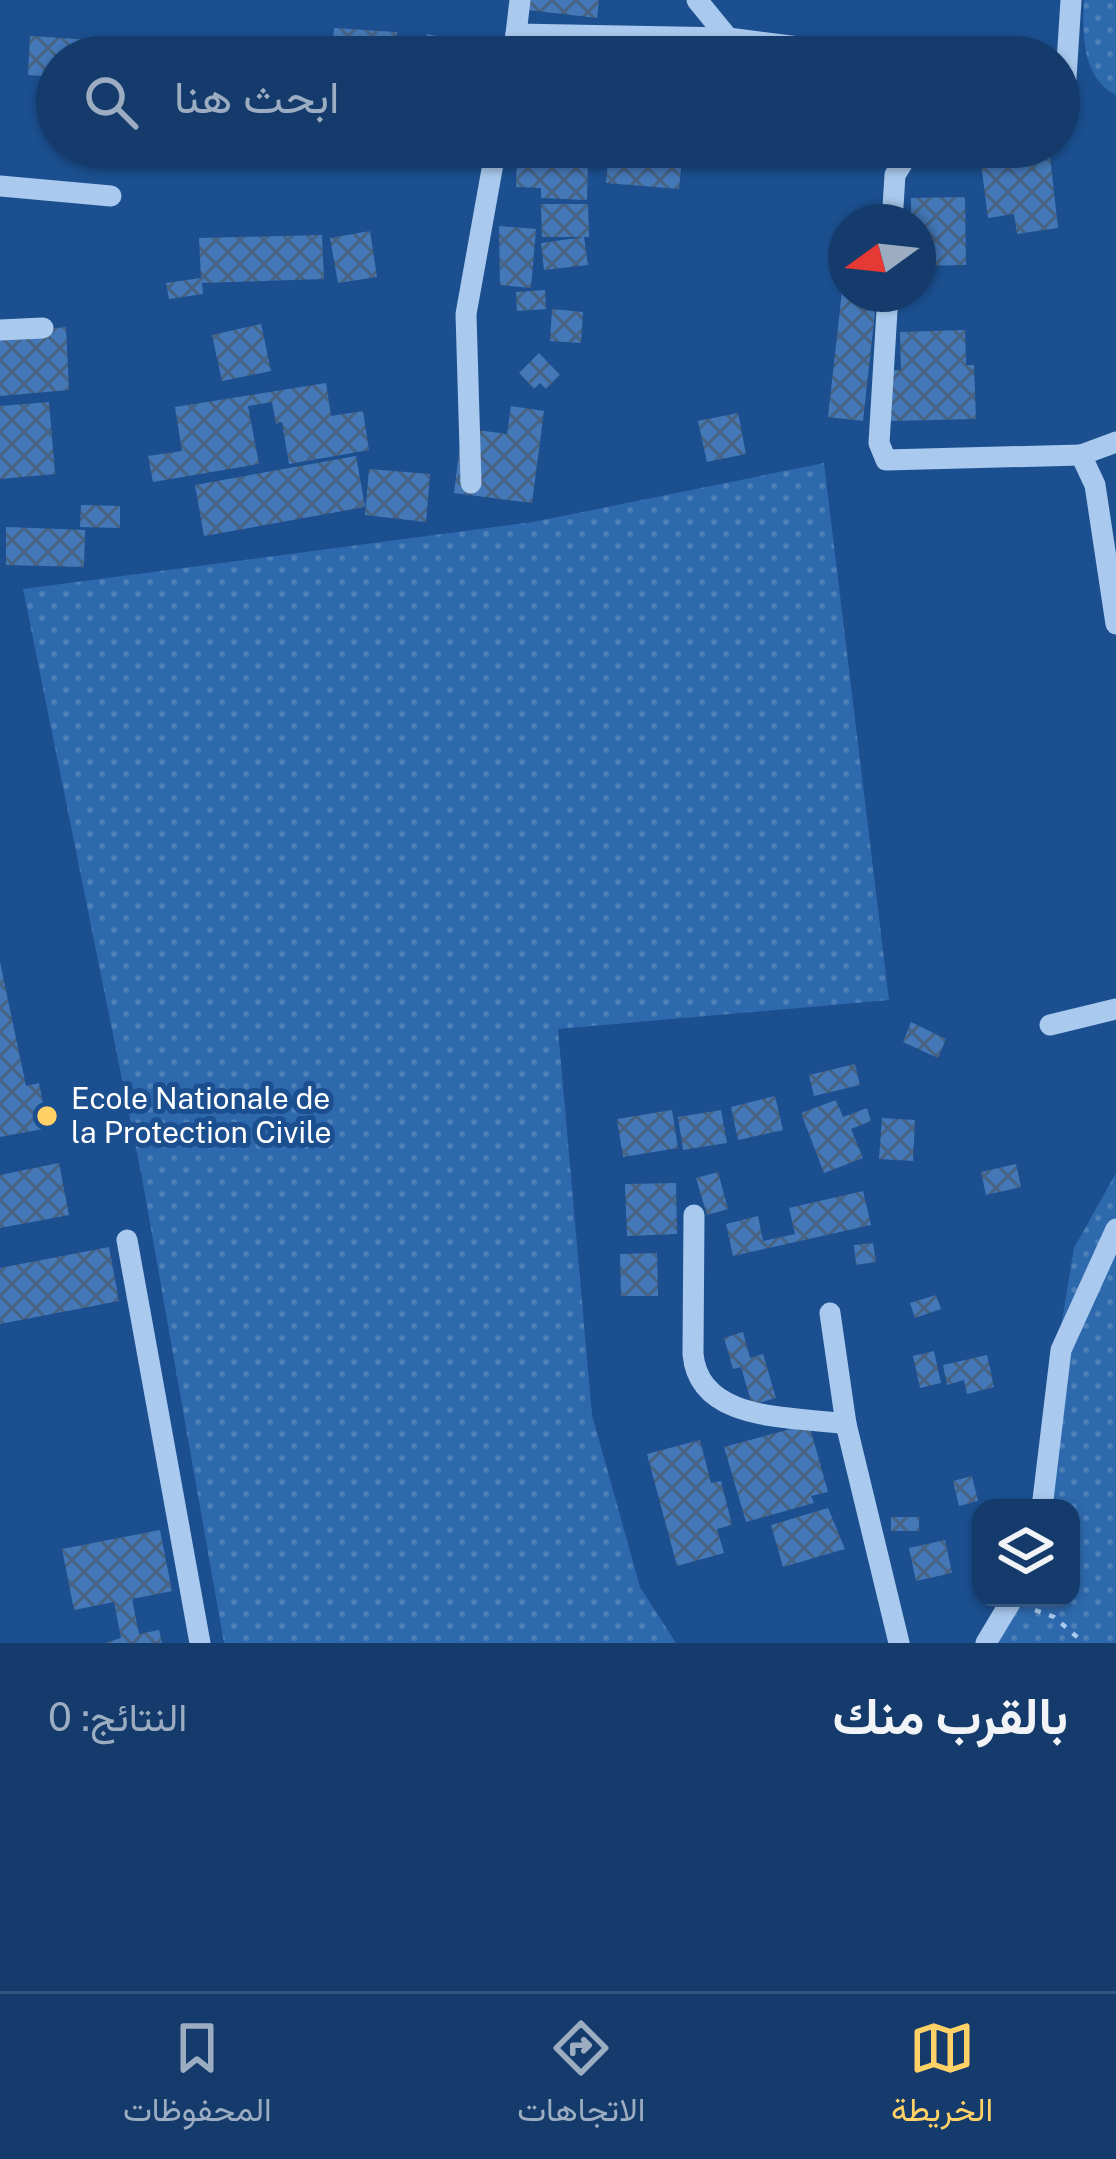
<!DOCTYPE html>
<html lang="ar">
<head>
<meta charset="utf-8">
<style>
  :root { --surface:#143b6b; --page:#214673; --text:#f1f3f6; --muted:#9dadc1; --line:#33557e; --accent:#ffd166 }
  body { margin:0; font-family:"Public Sans",Vazirmatn,sans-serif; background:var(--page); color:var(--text); direction:rtl }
  .controls { position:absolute; right:36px; bottom:36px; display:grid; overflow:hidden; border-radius:24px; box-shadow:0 3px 9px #0004 }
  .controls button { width:108px; height:108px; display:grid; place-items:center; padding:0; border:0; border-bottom:3px solid var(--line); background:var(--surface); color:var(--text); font:60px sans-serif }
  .compass { position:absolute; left:828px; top:204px; width:108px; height:108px; border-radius:50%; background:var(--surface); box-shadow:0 3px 9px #0004; rotate:255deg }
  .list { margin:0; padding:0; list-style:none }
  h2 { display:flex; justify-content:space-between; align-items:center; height:156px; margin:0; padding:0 48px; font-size:51px }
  h2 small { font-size:39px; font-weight:400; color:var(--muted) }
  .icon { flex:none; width:66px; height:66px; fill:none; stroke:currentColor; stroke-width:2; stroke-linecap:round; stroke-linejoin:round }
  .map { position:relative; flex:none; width:1116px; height:1643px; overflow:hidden; direction:ltr }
  .search { position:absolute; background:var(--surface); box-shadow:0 3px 9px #0004; left:36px; right:36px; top:36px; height:132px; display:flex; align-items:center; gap:30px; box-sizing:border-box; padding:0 42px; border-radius:66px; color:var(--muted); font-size:45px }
  .sheet { height:348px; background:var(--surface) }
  nav { display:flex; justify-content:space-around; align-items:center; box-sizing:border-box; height:168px; border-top:3px solid var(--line); background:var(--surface); font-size:33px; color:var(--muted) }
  nav a { display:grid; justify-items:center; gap:6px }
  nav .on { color:var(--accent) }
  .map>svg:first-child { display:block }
  .grass { fill:url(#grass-dots) }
  .building { fill:url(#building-cross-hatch) }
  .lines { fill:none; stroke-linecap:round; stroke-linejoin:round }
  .path { stroke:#a9c9ee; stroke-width:4.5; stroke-dasharray:6 9; stroke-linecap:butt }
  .minor { stroke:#a9c9ee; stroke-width:21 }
  .poi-dot { fill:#ffd166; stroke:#1b4f8f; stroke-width:4.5 }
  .labels { text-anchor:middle; stroke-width:10; stroke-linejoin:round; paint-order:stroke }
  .poi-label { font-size:30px; fill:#fff; stroke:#1b4f8f; text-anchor:start }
</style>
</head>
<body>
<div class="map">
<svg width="1116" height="1643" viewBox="0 0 1116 1643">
  <defs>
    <pattern id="grass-dots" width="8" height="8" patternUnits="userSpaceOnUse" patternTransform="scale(3)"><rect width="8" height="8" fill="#2e69ad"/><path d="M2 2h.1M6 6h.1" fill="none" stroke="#4d80b9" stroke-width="1.8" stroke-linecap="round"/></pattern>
    <pattern id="building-cross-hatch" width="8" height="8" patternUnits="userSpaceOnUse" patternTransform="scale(3)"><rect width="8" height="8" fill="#4478b7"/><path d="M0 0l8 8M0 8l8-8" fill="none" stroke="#486282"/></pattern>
  </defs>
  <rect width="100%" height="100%" fill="#1b4f8f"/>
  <g class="grass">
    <path d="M1084 0H1116V95C1082 79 1082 33 1084 0Z"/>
    <path d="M824 463 889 1000 558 1029 592 1415 640 1587 676 1643H224L142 1178 23 589 533 522Z"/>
    <path d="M1116 1173V1643H999L1012 1598H1071V1508H1031L1074 1248Z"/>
  </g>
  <g class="building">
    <path d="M529 0H599L597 18 528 10Z"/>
    <path d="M334 28 397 32 396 57H332Z"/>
    <path d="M427 34 448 38 445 57H424Z"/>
    <path d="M30 36 92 40 91 57H57V77L28 75Z"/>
    <path d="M610 49 675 53V57H610Z"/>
    <path d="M609 147H671L670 158 682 159 679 189 606 183Z"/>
    <path d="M979 147H1008L1010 159 1031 157 1030 147H1049L1058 228 1017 234 1014 214 988 218Z"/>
    <path d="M517 158 588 160 587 200 541 198V188L516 187Z"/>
    <path d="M965 197 966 265 918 266V222H911V198Z"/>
    <path d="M541 204H588L589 237H542Z"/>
    <path d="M499 226 536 229 531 288 500 285Z"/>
    <path d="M370 231 377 277 338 283 330 238Z"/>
    <path d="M322 235 324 279 202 283 203 294 169 299 166 283 201 278 199 238Z"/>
    <path d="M584 237 588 265 544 270 541 243Z"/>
    <path d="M843 282 846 294H877L863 421 828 417Z"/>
    <path d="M545 290 546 309 517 311 516 292Z"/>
    <path d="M552 309 583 312 581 343 550 341Z"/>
    <path d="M261 324 271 371 222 381 212 335Z"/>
    <path d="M66 327 69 390 0 396V333Z"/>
    <path d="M965 330 966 365H974L976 419 888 421 886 370H901L900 332Z"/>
    <path d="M539 353 560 375 546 389 540 383 534 389 519 373Z"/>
    <path d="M326 383 331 416 363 411 369 450 289 464 282 422 276 424 272 402 248 406 259 464 153 482 148 456 182 451 175 407Z"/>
    <path d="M49 402 55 474 0 479V406Z"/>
    <path d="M511 406 544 411 532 503 454 493 462 428 507 434Z"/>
    <path d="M738 413 746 454 707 462 698 421Z"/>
    <path d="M356 456 365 507 204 536 195 485Z"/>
    <path d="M369 469 430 474 426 522 365 515Z"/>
    <path d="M81 505 120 506V528L80 527Z"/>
    <path d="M6 527 85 530 84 567 6 565Z"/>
    <path d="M0 962 26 1086 39 1083 48 1128 0 1137Z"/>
    <path d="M911 1022 946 1039 938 1058 903 1042Z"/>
    <path d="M855 1064 860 1085 814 1096 809 1075Z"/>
    <path d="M775 1096 783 1130 738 1140 731 1107Z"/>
    <path d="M836 1100 843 1117 867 1108 871 1121 851 1129 863 1158 824 1173 801 1113Z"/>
    <path d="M672 1110 678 1148 623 1157 617 1119Z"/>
    <path d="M721 1110 727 1143 683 1150 678 1117Z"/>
    <path d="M882 1118 915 1120 913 1161 879 1159Z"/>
    <path d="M59 1163 69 1215 0 1228V1175Z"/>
    <path d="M1016 1164 1021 1187 986 1195 981 1172Z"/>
    <path d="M718 1172 728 1209 707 1215 696 1178Z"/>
    <path d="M676 1183 677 1234 627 1236 625 1184Z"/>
    <path d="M863 1191 871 1225 733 1256 726 1224 758 1216 763 1241 795 1234 789 1208Z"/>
    <path d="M873 1243 876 1262 856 1265 854 1245Z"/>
    <path d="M109 1247 119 1301 0 1324V1268Z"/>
    <path d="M657 1253 658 1296H621L620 1254Z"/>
    <path d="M936 1295 941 1309 915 1318 910 1303Z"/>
    <path d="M743 1332 750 1358 763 1354 776 1398 752 1405 741 1367 733 1369 724 1338Z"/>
    <path d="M934 1351 941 1383 920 1388 913 1356Z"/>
    <path d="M987 1355 994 1387 967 1394 964 1380 947 1385 943 1365Z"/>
    <path d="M809 1424 828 1492 811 1496 814 1503 746 1522 724 1447Z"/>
    <path d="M700 1440 711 1483 721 1481 732 1525 717 1529 724 1553 677 1566 647 1454Z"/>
    <path d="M972 1476 978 1501 959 1506 953 1481Z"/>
    <path d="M828 1508 845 1549 783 1567 771 1525Z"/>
    <rect x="891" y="1517" width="28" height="14"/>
    <path d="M160 1530 172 1591 132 1599 139 1634 159 1630 162 1643H105L121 1638 114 1602 74 1610 62 1549Z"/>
    <path d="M945 1540 952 1573 916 1581 909 1548Z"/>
  </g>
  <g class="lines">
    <path class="path" d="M1035 1610 1054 1617 1084 1643"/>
    <g class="minor">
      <path d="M697 0 728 38 727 57"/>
      <path d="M516 34 520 0"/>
      <path d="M512 57 516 34 728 38 880 57"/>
      <path d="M1059 77 1066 78 1071 0"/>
      <path d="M0 186 111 196"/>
      <path d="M892 222 895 175 912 147"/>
      <path d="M888 294 879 443 886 460 1081 455"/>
      <path d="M0 330 43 328"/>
      <path d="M1116 442 1081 455 1095 485 1116 624"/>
      <path d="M471 483 466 314 496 147"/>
      <path d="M1050 1025 1116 1009"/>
      <path d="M694 1215 693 1354C699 1423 792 1416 846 1424"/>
      <path d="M127 1240 200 1643"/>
      <path d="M830 1313 846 1424 899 1643"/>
      <path d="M1042 1508 1061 1350 1116 1229"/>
      <path d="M986 1643 1013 1598"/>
    </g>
  </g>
  <circle class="poi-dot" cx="47" cy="1116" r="12"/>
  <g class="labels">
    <g class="poi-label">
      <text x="71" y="1109">Ecole Nationale de<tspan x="71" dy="34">la Protection Civile</tspan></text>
    </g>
  </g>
</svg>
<div class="controls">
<button><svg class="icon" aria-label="layers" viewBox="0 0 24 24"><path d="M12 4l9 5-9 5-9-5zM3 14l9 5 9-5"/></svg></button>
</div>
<svg class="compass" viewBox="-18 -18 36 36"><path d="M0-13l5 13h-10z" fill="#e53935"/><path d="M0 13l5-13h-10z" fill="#9dadc1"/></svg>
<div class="search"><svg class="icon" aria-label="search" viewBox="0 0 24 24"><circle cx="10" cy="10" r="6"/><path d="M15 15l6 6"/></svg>ابحث هنا</div>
</div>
<section class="sheet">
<h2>بالقرب منك<small>النتائج: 0</small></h2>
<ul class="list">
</ul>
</section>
<nav>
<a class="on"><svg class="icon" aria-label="map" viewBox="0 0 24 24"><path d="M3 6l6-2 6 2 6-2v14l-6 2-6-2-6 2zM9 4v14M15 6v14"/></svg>الخريطة</a>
<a><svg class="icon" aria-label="directions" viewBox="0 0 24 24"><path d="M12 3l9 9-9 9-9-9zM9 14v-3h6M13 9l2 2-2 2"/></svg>الاتجاهات</a>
<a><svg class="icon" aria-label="saved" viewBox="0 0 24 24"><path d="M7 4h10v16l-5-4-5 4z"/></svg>المحفوظات</a>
</nav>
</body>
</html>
